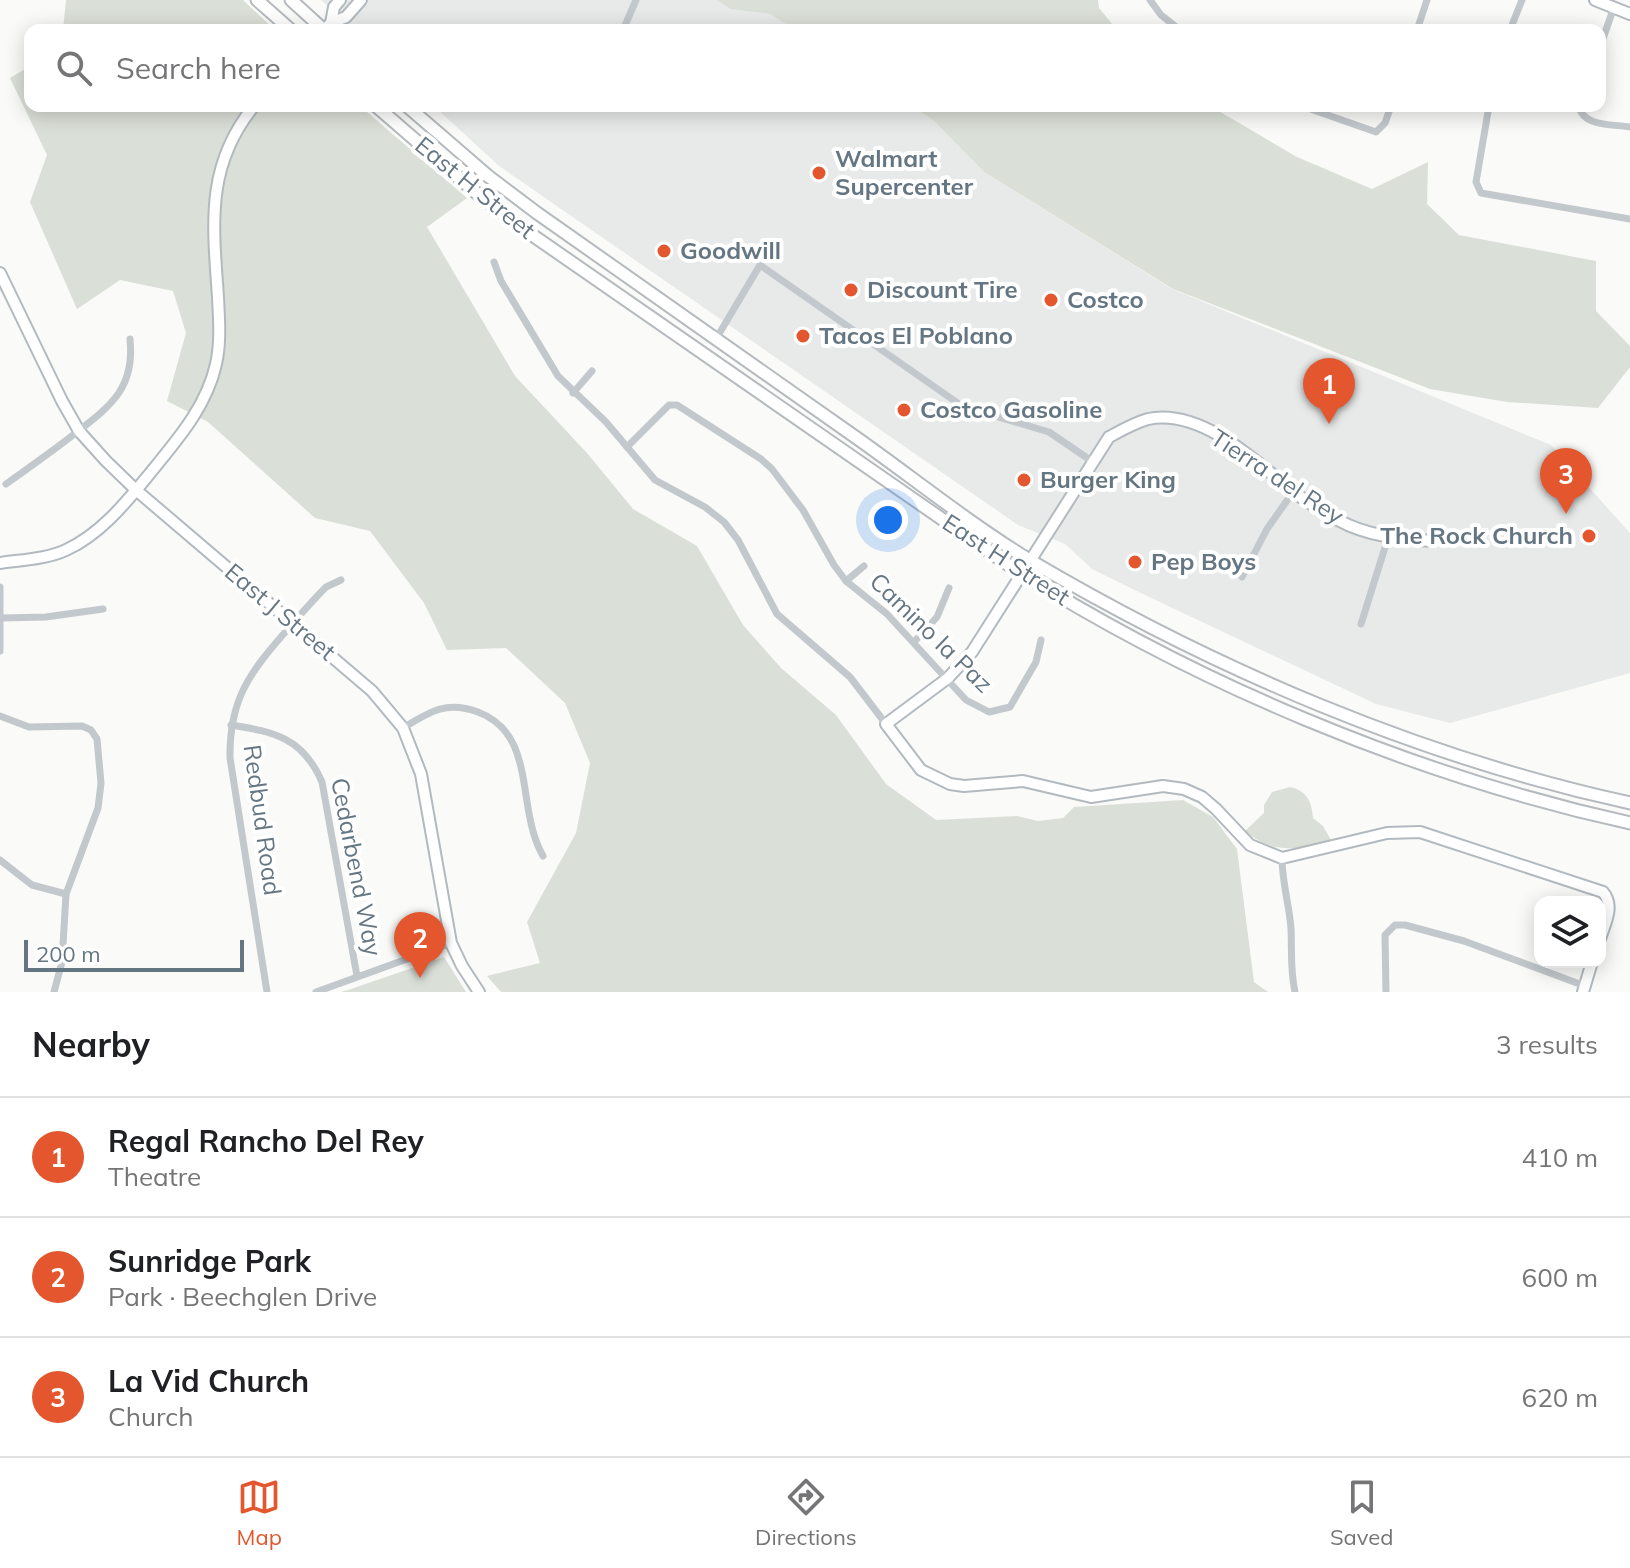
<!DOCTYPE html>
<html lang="en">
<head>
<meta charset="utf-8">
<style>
  :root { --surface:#fff; --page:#f2f2f2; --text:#202124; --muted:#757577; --line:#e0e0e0; --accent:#e4572e }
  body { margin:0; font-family:Mulish,sans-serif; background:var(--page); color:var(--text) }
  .controls { position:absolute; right:24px; bottom:24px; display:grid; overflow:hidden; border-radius:16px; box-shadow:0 4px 20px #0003 }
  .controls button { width:72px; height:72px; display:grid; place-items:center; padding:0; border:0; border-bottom:2px solid var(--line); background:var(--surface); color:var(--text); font:40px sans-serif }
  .scale { position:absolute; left:24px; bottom:20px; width:220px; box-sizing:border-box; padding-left:8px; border:4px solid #657683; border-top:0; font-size:22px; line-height:28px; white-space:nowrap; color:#657683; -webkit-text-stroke:6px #fff; paint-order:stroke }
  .you { position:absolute; left:888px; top:520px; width:28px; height:28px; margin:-20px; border:6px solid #fff; border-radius:50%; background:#1a73e8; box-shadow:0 0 0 12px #1a73e833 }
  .badge { display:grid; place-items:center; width:52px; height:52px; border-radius:50%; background:var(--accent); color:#fff; font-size:26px; font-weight:700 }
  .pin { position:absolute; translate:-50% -66px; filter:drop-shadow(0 2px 4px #0008) }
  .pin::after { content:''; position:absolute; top:42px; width:28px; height:24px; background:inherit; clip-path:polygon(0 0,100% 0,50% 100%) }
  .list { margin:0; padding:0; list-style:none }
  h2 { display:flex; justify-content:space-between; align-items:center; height:104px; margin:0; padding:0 32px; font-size:34px }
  h2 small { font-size:26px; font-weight:400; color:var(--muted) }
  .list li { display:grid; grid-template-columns:52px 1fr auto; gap:24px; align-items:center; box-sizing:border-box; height:120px; padding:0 32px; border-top:2px solid var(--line) }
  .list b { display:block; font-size:30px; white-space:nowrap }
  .list p { margin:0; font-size:26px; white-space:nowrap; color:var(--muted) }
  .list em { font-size:26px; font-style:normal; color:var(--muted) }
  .icon { flex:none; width:44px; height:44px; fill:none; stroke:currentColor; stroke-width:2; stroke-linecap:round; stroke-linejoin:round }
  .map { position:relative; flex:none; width:1630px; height:992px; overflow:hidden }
  .search { position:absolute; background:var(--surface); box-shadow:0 4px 20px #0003; left:24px; right:24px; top:24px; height:88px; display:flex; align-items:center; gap:20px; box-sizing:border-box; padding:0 28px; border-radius:16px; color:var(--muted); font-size:30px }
  .sheet { height:464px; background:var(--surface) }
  nav { display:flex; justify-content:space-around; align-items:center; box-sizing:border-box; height:112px; border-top:2px solid var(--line); background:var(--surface); font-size:22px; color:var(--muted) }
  nav a { display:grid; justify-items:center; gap:4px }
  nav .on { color:var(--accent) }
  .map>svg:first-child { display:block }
  .built { fill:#e8e9e9 }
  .green { fill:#dadfd7 }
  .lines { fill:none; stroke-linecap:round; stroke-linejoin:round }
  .secondary-casing { stroke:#b3babf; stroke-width:14 }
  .primary-casing { stroke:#b5babe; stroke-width:15 }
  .street { stroke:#c3c8cc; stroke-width:7 }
  .secondary { stroke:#fff; stroke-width:10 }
  .primary { stroke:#fff; stroke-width:11 }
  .poi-dot { fill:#e4572e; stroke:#fff; stroke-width:3 }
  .labels { text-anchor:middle; stroke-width:8; stroke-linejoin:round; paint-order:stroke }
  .poi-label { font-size:24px; font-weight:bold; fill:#657683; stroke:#fff; text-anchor:start }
  .street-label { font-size:24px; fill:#657683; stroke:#fff }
</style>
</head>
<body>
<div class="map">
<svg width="1630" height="992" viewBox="0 0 1630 992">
  <rect width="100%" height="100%" fill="#fafaf8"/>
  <g class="built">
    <path d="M321 0H717L730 9 770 14 795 30H353Z"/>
    <path d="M434 106H912L934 121 984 172 1172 289 1551 445 1630 533V673L1450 723 1376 704 1147 596 1092 569 1065 544 1018 525 499 166Z"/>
  </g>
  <g class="green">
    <path d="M66 0H243L275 30H63Z"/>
    <path d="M717 0H1098L1099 8 1117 30H795L770 14 730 9Z"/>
    <path d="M30 66V106H360L467 198 427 227 515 376 587 453 633 509 697 546 743 625 781 668 836 715 886 784 936 820 1017 816 1038 821 1063 818 1074 807 1183 800 1213 817 1237 849 1254 982 1268 992H501L487 976 540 963 527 922 576 833 590 763 565 703 506 648 447 650 424 603 370 531 315 518 208 422 167 401 186 333 173 291 120 280 77 309 30 202 47 155 10 78Z"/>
    <path d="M912 106H1210L1297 157 1372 189 1428 162 1427 204 1459 235 1596 261V311L1630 346V367L1598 408 1507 402 1430 389 1173 289 984 172 934 121Z"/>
    <path d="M1290 787C1307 791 1312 802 1313 818L1323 826 1331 840C1298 850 1273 855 1245 831L1264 813V805L1272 792Z"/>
    <path d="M444 957 466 992H341L348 990Z"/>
  </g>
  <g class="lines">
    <g class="secondary-casing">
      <g id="secondary">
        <path d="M1595 0 1630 14"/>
        <path d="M331 23 334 7 340 0"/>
        <path d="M324 30 331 23 346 17 361 0"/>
        <path d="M0 273 62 401 79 431 106 461 136 490 372 691 403 728 421 774 451 943 462 966 479 992"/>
        <path d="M1432 541C1400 539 1367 536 1338 520 1322 511 1305 501 1291 490 1255 460 1200 408 1148 419 1134 423 1122 430 1109 437L972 652 948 678 886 724 921 770 950 784 964 786 1023 781 1091 797 1163 786 1184 789 1202 797 1216 809 1250 845 1282 858 1387 833 1420 832 1603 892C1615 906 1605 923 1600 939"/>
        <path d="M0 563C20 560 47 559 66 550 99 535 124 505 147 477 175 442 206 409 216 364 221 342 219 319 218 297 213 225 205 166 254 106"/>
        <path d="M1583 992 1592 962"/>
      </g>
    </g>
    <g class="primary-casing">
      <g id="primary">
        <path d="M257 0 291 30"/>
        <path d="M291 0 324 30"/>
        <path d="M376 106 480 196 525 230 1004 562C1191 682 1413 775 1630 823"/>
        <path d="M407 106 488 176 537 213C645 289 753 365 861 441 917 481 972 525 1031 561 1216 670 1420 757 1630 803"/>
      </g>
    </g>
    <g class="street">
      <path d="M1150 0 1161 15 1180 30"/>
      <path d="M623 30 636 0"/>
      <path d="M1417 30 1427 0"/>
      <path d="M1510 30 1522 0"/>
      <path d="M1600 47 1614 7"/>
      <path d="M1302 106 1376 132 1385 123 1391 106"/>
      <path d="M1489 106 1476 182 1481 193 1630 219"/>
      <path d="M1579 106C1583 127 1612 124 1630 127"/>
      <path d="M494 262 501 281 558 376 606 422 655 480 705 507 724 522 738 540 777 614 850 677 886 724"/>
      <path d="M716 339 760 265 962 406 1049 432 1093 462"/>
      <path d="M573 393 592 371"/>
      <path d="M627 447 669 405H677L761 459 772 469 803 510 834 565 846 581 887 614 966 700 989 712 1010 707 1036 662 1041 640"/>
      <path d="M6 484C30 467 54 450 77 432 112 405 135 387 130 339"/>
      <path d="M1242 577 1267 529 1293 492"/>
      <path d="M846 581 864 566"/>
      <path d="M0 587V651"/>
      <path d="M1 618 46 617 103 609"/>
      <path d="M1361 624 1388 538"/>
      <path d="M914 642 937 617 949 588"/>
      <path d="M0 716 29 727 82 726 91 730 97 739 101 783 98 808 66 894 62 962 54 992"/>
      <path d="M231 725C275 732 303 738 322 782L357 976"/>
      <path d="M403 728C429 712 446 700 478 712 538 735 515 807 543 856"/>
      <path d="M1282 858C1282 882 1289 904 1291 928 1292 950 1290 970 1295 992"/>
      <path d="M0 860 32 885 66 894"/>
      <path d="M267 992 230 758C229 699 250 672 288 629 300 615 312 601 326 587L341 580"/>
      <path d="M316 992 451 943"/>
      <path d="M1386 992 1385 935 1395 925H1405L1464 941 1585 986"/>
    </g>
    <use href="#secondary" class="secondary"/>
    <use href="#primary" class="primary"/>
  </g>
  <g class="poi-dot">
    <circle cx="819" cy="173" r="8"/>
    <circle cx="664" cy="251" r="8"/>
    <circle cx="851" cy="290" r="8"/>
    <circle cx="1051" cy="300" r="8"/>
    <circle cx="803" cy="336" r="8"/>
    <circle cx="904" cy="410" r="8"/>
    <circle cx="1024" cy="480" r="8"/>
    <circle cx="1589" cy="536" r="8"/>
    <circle cx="1135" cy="562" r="8"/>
  </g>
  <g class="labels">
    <g class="poi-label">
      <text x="835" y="167">Walmart<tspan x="835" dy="28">Supercenter</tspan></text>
      <text x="680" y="259">Goodwill</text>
      <text x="867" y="298">Discount Tire</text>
      <text x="1067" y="308">Costco</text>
      <text x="819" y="344">Tacos El Poblano</text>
      <text x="920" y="418">Costco Gasoline</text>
      <text x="1040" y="488">Burger King</text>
      <text x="1573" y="544" text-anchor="end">The Rock Church</text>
      <text x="1151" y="570">Pep Boys</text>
    </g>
    <g class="street-label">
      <text transform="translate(475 188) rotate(39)" y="8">East H Street</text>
      <text transform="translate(1277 477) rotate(33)" y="8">Tierra del Rey</text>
      <text transform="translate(1006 560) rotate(33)" y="8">East H Street</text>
      <text transform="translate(280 612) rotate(40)" y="8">East J Street</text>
      <text transform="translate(931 633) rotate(44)" y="8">Camino la Paz</text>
      <text transform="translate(262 820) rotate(82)" y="8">Redbud Road</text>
      <text transform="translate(356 867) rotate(79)" y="8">Cedarbend Way</text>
    </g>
  </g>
</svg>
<div class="controls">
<button><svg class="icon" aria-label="layers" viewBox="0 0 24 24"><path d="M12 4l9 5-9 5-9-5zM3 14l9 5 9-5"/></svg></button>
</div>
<div class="scale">200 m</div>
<div class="you"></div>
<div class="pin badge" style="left:1329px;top:424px">1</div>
<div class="pin badge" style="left:420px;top:978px">2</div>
<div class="pin badge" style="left:1566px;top:514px">3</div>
<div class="search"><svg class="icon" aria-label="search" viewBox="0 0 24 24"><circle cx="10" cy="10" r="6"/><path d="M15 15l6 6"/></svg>Search here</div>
</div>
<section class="sheet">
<h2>Nearby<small>3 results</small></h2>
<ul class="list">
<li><span class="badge">1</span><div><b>Regal Rancho Del Rey</b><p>Theatre</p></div><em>410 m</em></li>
<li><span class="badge">2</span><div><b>Sunridge Park</b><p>Park · Beechglen Drive</p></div><em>600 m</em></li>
<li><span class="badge">3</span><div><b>La Vid Church</b><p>Church</p></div><em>620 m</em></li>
</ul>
</section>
<nav>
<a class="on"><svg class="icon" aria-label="map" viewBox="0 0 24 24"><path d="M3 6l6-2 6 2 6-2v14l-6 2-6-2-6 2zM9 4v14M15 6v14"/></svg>Map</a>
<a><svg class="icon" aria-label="directions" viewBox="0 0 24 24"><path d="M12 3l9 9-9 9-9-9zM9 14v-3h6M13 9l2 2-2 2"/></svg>Directions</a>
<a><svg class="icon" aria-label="saved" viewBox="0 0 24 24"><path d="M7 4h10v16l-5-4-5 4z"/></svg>Saved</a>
</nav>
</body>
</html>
